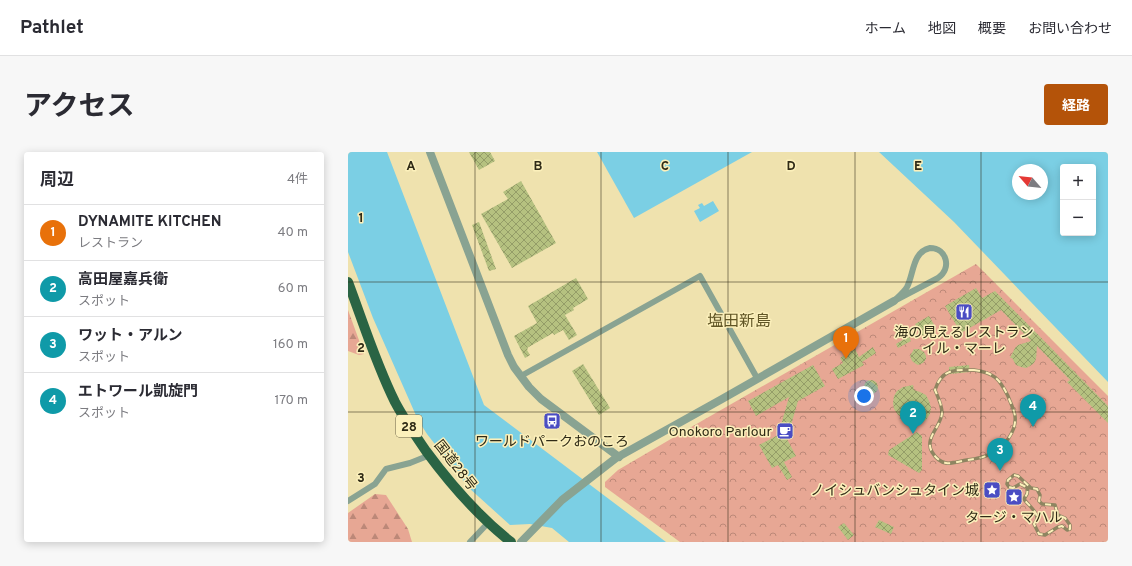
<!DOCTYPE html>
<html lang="ja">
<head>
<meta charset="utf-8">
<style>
  :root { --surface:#fff; --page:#f7f7f7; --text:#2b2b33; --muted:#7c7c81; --line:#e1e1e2; --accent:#b45309 }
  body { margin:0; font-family:Overpass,"Noto Sans JP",sans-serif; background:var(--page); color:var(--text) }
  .controls { position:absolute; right:12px; top:12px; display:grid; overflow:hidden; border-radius:4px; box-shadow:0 2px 10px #0003 }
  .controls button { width:36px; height:36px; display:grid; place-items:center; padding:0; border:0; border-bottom:1px solid var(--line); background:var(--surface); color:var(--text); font:20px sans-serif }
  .compass { position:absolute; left:664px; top:12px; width:36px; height:36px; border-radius:50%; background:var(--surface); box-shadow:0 2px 10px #0003; rotate:298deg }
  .you { position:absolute; left:516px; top:244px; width:14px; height:14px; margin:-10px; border:3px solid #fff; border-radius:50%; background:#1a73e8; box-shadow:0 0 0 6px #1a73e833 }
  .badge { display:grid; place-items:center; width:26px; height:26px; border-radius:50%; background:var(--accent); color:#fff; font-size:13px; font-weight:700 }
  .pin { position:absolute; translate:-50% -33px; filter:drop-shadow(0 1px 2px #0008) }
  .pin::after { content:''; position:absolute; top:21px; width:14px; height:12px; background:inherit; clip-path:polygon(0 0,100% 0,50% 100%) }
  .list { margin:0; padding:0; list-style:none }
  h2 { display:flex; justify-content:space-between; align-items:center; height:52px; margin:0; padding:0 16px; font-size:17px }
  h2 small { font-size:13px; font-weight:400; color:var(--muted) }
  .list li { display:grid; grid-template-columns:26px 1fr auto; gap:12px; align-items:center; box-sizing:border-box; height:56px; padding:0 16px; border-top:1px solid var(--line) }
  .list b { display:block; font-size:15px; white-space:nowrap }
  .list p { margin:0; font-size:13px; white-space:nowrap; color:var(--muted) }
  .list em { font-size:13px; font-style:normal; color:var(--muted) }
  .map { position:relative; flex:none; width:760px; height:390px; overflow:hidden; border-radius:4px }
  header { display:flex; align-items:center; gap:24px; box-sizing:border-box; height:56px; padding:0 20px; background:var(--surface); border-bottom:1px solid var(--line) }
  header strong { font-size:19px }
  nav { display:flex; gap:22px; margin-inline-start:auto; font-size:14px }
  .intro { display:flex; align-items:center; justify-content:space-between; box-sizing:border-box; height:96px; padding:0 24px }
  h1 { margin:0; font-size:28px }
  .button { padding:10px 18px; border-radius:4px; background:var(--accent); color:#fff; font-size:14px; font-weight:700 }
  main { display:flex; gap:24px; padding:0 24px }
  aside { flex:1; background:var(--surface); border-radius:4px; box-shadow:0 2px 10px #0003 }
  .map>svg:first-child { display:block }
  .forest { fill:url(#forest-firs) }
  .park { fill:url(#park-crowns) }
  .water { fill:#7bcfe4; fill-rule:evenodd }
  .building { fill:url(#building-cross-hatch) }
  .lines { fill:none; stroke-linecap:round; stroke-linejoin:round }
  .minor { stroke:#89a392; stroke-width:6 }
  .tertiary { stroke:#89a392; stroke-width:8 }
  .trunk { stroke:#2a6444; stroke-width:10 }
  .rail-casing { stroke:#8e8561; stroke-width:3.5 }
  .rail { stroke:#fcf0bb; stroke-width:2; stroke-dasharray:6; stroke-linecap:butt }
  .grid { fill:none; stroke:#2f2a16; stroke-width:1; stroke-opacity:0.55 }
  .labels { text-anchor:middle; stroke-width:3; stroke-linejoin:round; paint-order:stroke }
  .shield { fill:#fcf0bb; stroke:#6c6548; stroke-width:1 }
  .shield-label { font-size:13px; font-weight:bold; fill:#2f2a16 }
  .poi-label { font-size:14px; fill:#2f2a16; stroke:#fcf0bb }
  .street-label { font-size:14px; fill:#2f2a16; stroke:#fcf0bb }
  .quarter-label { font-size:16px; fill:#605525; stroke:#fcf0bb }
  .grid-label { font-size:13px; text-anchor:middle; font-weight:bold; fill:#2f2a16; stroke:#fcf0bb; stroke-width:3; stroke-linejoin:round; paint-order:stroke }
</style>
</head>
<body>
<header>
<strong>Pathlet</strong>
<nav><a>ホーム</a><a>地図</a><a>概要</a><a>お問い合わせ</a></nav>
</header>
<div class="intro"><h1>アクセス</h1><a class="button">経路</a></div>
<main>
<aside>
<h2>周辺<small>4件</small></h2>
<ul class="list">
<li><span class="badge" style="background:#e8710a">1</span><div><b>DYNAMITE KITCHEN</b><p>レストラン</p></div><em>40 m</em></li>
<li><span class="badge" style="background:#0f9aa8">2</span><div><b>高田屋嘉兵衛</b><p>スポット</p></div><em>60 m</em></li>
<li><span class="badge" style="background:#0f9aa8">3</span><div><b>ワット・アルン</b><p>スポット</p></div><em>160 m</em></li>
<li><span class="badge" style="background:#0f9aa8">4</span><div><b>エトワール凱旋門</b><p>スポット</p></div><em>170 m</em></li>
</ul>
</aside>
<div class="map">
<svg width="760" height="390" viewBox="0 0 760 390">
  <defs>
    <pattern id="forest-firs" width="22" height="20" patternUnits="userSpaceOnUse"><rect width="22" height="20" fill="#e7a794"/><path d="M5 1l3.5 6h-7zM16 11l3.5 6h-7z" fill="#bc8878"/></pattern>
    <pattern id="park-crowns" width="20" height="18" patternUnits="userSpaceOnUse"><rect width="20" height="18" fill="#e7a794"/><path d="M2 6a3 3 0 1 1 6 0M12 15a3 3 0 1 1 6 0" fill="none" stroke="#bc8878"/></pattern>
    <pattern id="building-cross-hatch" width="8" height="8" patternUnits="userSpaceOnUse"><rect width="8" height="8" fill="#b5c180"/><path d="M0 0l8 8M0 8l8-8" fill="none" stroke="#949d68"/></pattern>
  </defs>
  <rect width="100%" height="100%" fill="#efe2ae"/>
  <g class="forest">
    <path d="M0 158 16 202 11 203 0 199Z"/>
    <path d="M27 342 38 343 60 377 64 390H0V361Z"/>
  </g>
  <path class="park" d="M628 112 760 244V390H332L257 335V330L270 318 345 274Z"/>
  <g class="water">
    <path d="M0 0H39L136 253 318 390H221L204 376 182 372 162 373 121 336 79 282 70 268 25 166 0 100Z"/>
    <path d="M249 0H404L286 66Z"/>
    <path d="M531 0H760V230L606 70ZM715 15H745V81H715ZM670 18H694V42H670Z"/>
    <path d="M365 49 371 59 352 70 346 59 352 56 350 53 354 51 356 54Z"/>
  </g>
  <g class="building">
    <path d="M121 0H142L147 9 131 18Z"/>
    <path d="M173 29 208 91 164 116 133 62 160 47 155 40Z"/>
    <path d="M131 70 148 117 141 119 124 73Z"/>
    <path d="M228 126 240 147 225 156 226 158 217 163 229 183 221 188 215 178 206 183 205 181 179 196 180 197 179 198 182 203 177 206 166 184 189 171 180 154Z"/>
    <path d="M628 136 634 146 647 139 760 254V271L719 230 722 228 689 194 688 207 686 211 682 214 678 216 673 215 668 213 664 206H662L667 196 670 193 683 189 653 158 613 181 597 154Z"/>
    <path d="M581 164 588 176 574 184 575 183 574 184 567 172Z"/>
    <path d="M561 184 563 189 550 196 548 192Z"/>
    <path d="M525 195 528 201 514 210 516 213 490 227 484 217 495 211 492 206 507 197 511 205Z"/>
    <path d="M566 197H571L576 200 578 204V207L575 211 570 213 568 212 564 209 562 204Z"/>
    <path d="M235 212 262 256 251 263 224 219Z"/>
    <path d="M465 213 477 234 450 249 439 287 448 304 436 310 444 325 439 328 430 313 424 316 411 293 430 283 441 245 408 264 400 249Z"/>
    <path d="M621 213 622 220 601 222V215Z"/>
    <circle cx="523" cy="235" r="7"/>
    <path d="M565 233 566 238 572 240 578 243 581 249 583 255 582 262 578 268 573 271 562 274V268L555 266 550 263 546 257 545 251 546 244 549 239 555 235Z"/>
    <path d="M569 280 574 284V318L571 321 540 303 541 298Z"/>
    <path d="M531 368 546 375 543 382 527 375Z"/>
    <path d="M496 371 506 383 500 388 490 375Z"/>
  </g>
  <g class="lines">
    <g class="minor">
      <path d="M582 96C599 96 604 117 590 126L546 149C550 145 556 140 559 135 566 122 564 100 582 96Z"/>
      <path d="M173 224 352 124 409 226"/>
      <path d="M0 349 27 332 38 317 62 311 82 303"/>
      <path d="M122 390 140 371"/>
    </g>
    <g class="tertiary">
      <path d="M82 0 160 203 166 215 181 235 193 247 271 305"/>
      <path d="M173 390 214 348 268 306 374 247 546 149"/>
    </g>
    <path class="trunk" d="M0 130C15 170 28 212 47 250 56 267 67 283 78 299 103 333 130 364 163 390"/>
    <g class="rail-casing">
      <g id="rail">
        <path d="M626 218C646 221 651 226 660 244 662 250 666 257 667 264 669 279 656 296 642 302 635 306 627 307 619 308 612 309 604 312 598 311 592 310 587 305 584 300 576 286 593 275 594 261 594 253 590 245 587 238 594 216 607 218 626 218Z"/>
        <path d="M666 323 670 324 683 336 689 337 692 343 691 349 694 352 707 353 710 363 717 366 722 373V377L719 378 714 374 710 375 697 383 691 382 686 372C687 370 689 369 689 366 690 360 679 352 676 347L679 342 680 336 672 332 665 336 661 335 659 332 660 328Z"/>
      </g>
    </g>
    <use href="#rail" class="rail"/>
  </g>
  <path class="grid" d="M127 0V390M253 0V390M380 0V390M507 0V390M633 0V390M0 130H760M0 260H760"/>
  <defs>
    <g id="restaurant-square" transform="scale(0.9)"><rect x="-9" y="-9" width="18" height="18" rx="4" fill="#4a4dc3" stroke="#fcf0bb"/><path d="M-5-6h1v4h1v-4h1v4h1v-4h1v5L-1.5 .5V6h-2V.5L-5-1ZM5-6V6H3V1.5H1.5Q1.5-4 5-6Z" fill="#fff"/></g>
    <g id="bus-square" transform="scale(0.9)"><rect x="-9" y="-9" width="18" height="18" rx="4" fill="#4a4dc3" stroke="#fcf0bb"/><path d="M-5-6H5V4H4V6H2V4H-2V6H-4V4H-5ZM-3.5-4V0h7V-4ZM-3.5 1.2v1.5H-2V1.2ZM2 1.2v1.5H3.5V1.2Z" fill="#fff"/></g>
    <g id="cafe-square" transform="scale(0.9)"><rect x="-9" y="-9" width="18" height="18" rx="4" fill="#4a4dc3" stroke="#fcf0bb"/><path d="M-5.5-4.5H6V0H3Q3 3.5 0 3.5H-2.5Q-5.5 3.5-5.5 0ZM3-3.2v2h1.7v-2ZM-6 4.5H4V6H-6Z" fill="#fff"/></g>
    <g id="sight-square" transform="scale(0.9)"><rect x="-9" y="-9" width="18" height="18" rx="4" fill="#4a4dc3" stroke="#fcf0bb"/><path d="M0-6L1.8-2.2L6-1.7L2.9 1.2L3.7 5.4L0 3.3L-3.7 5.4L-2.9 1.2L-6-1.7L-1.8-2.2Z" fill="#fff"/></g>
  </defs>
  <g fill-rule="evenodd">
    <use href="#restaurant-square" x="616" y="160"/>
    <use href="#bus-square" x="204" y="269"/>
    <use href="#cafe-square" x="437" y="279"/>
    <use href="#sight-square" x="644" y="338"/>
    <use href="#sight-square" x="666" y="345"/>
  </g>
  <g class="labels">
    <rect class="shield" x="48" y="263" width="26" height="22" rx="3"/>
    <g class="shield-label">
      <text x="61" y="279">28</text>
    </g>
    <g class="poi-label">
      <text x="616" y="185">海の見えるレストラン<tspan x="616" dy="16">イル・マーレ</tspan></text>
      <text x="424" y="284" text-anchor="end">Onokoro Parlour</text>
      <text x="204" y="294">ワールドパークおのころ</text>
      <text x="631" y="343" text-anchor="end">ノイシュバンシュタイン城</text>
      <text x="666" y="370">タージ・マハル</text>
    </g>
    <g class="street-label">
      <text transform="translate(108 313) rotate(52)" y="5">国道28号</text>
    </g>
    <g class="quarter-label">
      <text x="391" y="174">塩田新島</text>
    </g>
  </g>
  <g class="grid-label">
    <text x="63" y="18">A</text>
    <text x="190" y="18">B</text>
    <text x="317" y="18">C</text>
    <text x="443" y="18">D</text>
    <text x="570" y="18">E</text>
    <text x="13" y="70">1</text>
    <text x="13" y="200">2</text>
    <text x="13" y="330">3</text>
  </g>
</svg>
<div class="controls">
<button>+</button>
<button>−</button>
</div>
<svg class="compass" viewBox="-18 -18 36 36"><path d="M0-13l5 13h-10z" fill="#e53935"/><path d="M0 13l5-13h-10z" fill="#7c7c81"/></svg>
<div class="you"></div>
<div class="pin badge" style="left:498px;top:207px;background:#e8710a">1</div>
<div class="pin badge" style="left:565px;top:282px;background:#0f9aa8">2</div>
<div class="pin badge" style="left:652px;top:319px;background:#0f9aa8">3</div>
<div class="pin badge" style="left:685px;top:275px;background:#0f9aa8">4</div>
</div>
</main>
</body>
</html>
